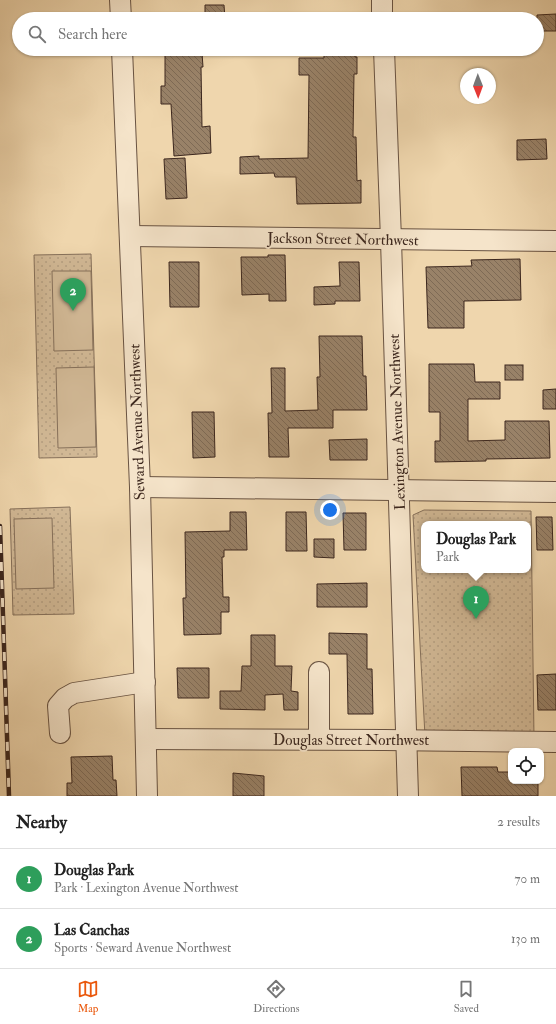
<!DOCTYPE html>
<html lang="en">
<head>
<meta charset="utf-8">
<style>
  :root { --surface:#fff; --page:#f2f2f2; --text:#222; --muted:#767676; --line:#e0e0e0; --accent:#ea580c }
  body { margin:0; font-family:"IM FELL Double Pica",serif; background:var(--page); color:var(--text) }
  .controls { position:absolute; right:12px; bottom:12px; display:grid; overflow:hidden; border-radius:8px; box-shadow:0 1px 3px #0004 }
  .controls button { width:36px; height:36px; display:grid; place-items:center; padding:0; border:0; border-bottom:1px solid var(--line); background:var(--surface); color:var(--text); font:20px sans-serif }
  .compass { position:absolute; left:460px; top:68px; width:36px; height:36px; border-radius:50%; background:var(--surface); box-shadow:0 1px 3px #0004; rotate:179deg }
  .you { position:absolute; left:330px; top:510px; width:14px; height:14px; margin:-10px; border:3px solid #fff; border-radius:50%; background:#1a73e8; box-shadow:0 0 0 6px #1a73e833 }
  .badge { display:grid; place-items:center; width:26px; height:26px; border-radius:50%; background:var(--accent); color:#fff; font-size:13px; font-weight:700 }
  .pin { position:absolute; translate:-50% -33px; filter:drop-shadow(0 1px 2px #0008) }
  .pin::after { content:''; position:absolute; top:21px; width:14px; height:12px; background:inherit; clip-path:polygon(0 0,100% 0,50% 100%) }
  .popup { position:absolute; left:421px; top:521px; width:110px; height:52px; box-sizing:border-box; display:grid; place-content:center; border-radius:8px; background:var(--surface); filter:drop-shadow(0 1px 3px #0005); font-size:13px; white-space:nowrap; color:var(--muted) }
  .popup b { font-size:15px; color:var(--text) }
  .popup::after { content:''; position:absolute; left:50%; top:100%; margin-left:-8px; border:8px solid transparent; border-top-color:var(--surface) }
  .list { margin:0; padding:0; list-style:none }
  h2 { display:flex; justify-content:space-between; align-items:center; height:52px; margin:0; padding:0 16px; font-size:17px }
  h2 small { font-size:13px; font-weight:400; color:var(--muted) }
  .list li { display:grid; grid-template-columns:26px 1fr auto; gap:12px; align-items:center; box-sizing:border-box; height:60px; padding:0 16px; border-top:1px solid var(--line) }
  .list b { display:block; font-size:15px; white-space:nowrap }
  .list p { margin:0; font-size:13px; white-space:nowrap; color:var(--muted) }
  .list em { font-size:13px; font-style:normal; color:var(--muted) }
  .icon { flex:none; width:22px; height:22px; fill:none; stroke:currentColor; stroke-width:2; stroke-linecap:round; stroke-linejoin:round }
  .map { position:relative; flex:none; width:556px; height:796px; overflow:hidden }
  .search { position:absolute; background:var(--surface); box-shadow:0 1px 3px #0004; left:12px; right:12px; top:12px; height:44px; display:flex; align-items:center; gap:10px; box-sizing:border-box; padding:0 14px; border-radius:22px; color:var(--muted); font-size:15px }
  .sheet { height:172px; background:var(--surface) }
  nav { display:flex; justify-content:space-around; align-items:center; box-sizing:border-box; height:56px; border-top:1px solid var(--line); background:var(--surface); font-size:11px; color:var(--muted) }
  nav a { display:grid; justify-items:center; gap:2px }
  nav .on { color:var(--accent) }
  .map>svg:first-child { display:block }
  .park { fill:url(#park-dots); stroke:#86705a; fill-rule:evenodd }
  .garden { fill:#d1b895; stroke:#86705a }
  .building { fill:url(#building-back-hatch); stroke:#3c271e }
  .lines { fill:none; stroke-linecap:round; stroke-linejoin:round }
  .minor-casing { stroke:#695342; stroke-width:22 }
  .minor { stroke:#f5e4ca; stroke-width:20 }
  .rail-casing { stroke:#3c271e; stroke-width:4.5 }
  .rail { stroke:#f5e4ca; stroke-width:3; stroke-dasharray:9; stroke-linecap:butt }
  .labels { text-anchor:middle; stroke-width:3.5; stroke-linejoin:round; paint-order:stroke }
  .street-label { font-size:15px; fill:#3c271e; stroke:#f5e4ca }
</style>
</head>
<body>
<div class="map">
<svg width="556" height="796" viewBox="0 0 556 796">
  <defs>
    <pattern id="park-dots" width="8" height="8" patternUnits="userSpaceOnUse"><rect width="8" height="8" fill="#d1b895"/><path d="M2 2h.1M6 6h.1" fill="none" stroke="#b49e80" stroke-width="1.8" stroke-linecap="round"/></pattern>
    <pattern id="building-back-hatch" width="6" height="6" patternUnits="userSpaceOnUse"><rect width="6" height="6" fill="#998268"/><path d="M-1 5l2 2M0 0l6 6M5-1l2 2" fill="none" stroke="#7e6a55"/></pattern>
  </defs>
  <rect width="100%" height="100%" fill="#efd6ad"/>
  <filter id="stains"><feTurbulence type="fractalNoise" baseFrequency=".005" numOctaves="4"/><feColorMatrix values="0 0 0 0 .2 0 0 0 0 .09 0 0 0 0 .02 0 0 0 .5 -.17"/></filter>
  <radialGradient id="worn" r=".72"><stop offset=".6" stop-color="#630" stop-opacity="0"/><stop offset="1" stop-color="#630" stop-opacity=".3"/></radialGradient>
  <g class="park">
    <path d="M91 254 97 457 39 458 34 255Z"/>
    <path d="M70 507 74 614 13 615 10 509Z"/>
    <path d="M424 510 531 511 534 738 425 736 413 515ZM424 524H528V570H424Z"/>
  </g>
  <g class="garden">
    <path d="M52 271H91L93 350 54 351Z"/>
    <path d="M94 367 96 447 58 448 56 368Z"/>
    <path d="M52 518 54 588 16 589 14 519Z"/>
  </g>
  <g class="building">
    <path d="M205 5H224L225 19H205Z"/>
    <path d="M556 14V31H537V15Z"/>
    <path d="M324 49H355V57H357V74H354L353 137H356L357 181 361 180V203L297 204 296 177H275L274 173 240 174V157L259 156V159L308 158 309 75H299V58H324Z"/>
    <path d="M202 53 203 67H201L202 127 210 126 211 153 174 156 171 104H161V86H165V54Z"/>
    <path d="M546 139 547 159 517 160V140Z"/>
    <path d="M185 158 187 198 166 199 164 159Z"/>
    <path d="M268 255H285L286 301H269V294L242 295 241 257H268Z"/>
    <path d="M520 259 521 300 464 301V328H428L426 267 472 266 471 260Z"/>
    <path d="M169 262H199V307H170Z"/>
    <path d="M339 262H359L360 301H335V304L314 305V287L340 286Z"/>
    <path d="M319 336H362L363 376H366L367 410H333V428H288L289 457H269L268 413H272L271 368H285V411L318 410 317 377H320Z"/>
    <path d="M429 364H474L475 382H500V399H468V441L505 440V421H549L550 458 486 459V461L435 462V441H440V412H429Z"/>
    <rect x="505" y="365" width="18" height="15"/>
    <path d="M556 389V409H543V390Z"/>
    <path d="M192 412H214L215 457 193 458Z"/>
    <path d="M367 439V460H330L329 440Z"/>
    <path d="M230 512H246L247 550H224V557H222L223 597H229V612H221V634L184 635 183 598H186L185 532 230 531Z"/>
    <path d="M286 512H306L307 551H286Z"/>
    <path d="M343 513H366V550H344Z"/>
    <path d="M536 517H552L553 550H537Z"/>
    <path d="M314 539H334V558L314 557Z"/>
    <path d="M367 583V607H317V584Z"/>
    <path d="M329 633 367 634V669H372L373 714H348L347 654H329Z"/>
    <path d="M251 635H275V666H292L291 691 298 692V710H284L283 694 265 695V710L220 709V691H241L242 666H251Z"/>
    <path d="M177 668H209V698H178Z"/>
    <path d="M556 674V710H538L537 675Z"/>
    <path d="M112 756 113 780H116L117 796H67V783H72L71 757Z"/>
    <path d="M461 767H497L498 772H511V781H538V796H462Z"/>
    <path d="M233 773 264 776V796H233Z"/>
  </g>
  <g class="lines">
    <g class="minor-casing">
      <g id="minor">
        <path d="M120 0 121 19"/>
        <path d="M382 0V19"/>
        <path d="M122 49 140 487 147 796"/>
        <path d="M384 49 391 240 408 796"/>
        <path d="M130 236 556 241"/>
        <path d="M140 487 556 492"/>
        <path d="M319 672V739"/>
        <path d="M60 733 58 706 65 698 74 693 145 682"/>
        <path d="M146 739 385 740 556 742"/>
      </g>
    </g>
    <use href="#minor" class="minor"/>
    <g class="rail-casing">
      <path id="rail" d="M0 526 9 796"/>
    </g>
    <use href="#rail" class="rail"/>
  </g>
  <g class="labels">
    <g class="street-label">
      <text transform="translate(343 239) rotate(1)" y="5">Jackson Street Northwest</text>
      <text transform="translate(137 422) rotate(-92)" y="5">Seward Avenue Northwest</text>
      <text transform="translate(397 422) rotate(-92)" y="5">Lexington Avenue Northwest</text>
      <text x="351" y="745">Douglas Street Northwest</text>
    </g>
  </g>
  <rect width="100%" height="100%" filter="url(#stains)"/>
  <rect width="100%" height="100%" fill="url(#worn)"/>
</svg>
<div class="controls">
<button><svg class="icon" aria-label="locate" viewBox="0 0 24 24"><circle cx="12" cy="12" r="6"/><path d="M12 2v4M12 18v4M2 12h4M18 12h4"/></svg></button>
</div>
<svg class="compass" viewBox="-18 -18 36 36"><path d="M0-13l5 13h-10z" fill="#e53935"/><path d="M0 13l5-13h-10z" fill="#767676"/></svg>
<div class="you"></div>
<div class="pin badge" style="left:476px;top:619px;background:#2e9e5b">1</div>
<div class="popup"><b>Douglas Park</b>Park</div>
<div class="pin badge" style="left:73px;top:311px;background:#2e9e5b">2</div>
<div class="search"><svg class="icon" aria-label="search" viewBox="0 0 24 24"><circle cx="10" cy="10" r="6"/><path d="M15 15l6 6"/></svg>Search here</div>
</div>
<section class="sheet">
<h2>Nearby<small>2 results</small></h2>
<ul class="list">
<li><span class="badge" style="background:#2e9e5b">1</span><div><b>Douglas Park</b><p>Park · Lexington Avenue Northwest</p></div><em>70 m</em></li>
<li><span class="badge" style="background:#2e9e5b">2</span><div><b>Las Canchas</b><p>Sports · Seward Avenue Northwest</p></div><em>130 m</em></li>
</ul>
</section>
<nav>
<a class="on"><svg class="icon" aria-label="map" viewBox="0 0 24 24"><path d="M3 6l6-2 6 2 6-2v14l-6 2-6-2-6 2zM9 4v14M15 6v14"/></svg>Map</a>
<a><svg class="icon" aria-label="directions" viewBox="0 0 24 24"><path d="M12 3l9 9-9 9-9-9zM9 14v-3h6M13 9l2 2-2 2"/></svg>Directions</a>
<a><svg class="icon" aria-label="saved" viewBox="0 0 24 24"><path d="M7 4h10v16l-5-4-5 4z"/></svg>Saved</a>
</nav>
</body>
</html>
